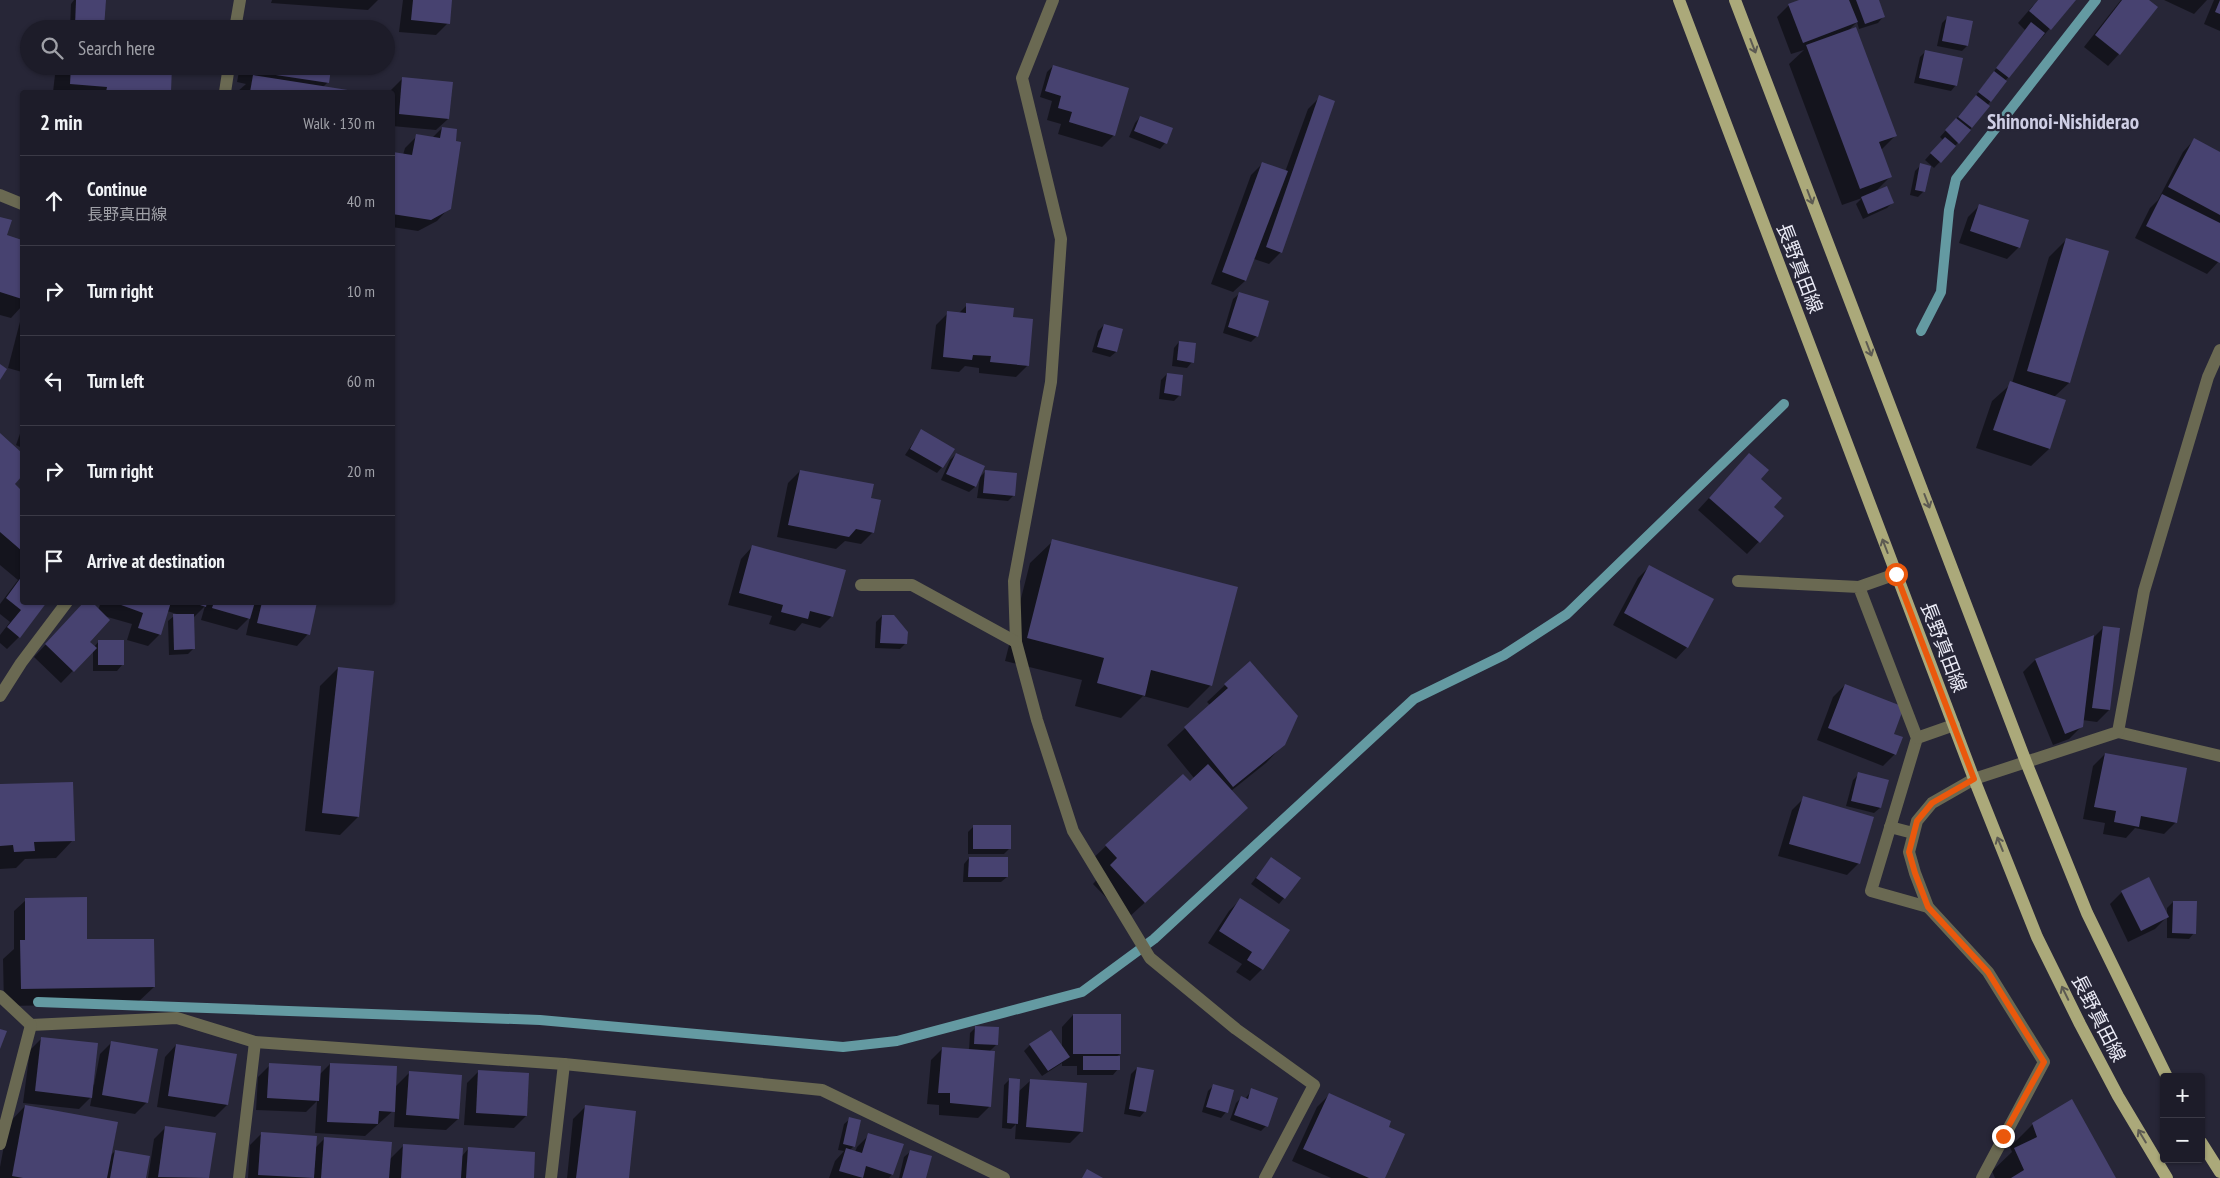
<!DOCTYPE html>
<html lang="en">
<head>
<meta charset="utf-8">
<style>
  :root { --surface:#1d1c29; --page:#252531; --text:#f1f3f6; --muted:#a0a1a8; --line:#3b3a46 }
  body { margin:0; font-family:"PT Sans Narrow","Noto Sans JP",sans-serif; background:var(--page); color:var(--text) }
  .controls { position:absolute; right:15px; bottom:15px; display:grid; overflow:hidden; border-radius:5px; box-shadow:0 1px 4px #0004 }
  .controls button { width:45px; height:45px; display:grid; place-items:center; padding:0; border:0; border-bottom:1px solid var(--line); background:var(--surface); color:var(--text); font:25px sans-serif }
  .stop { position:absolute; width:15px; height:15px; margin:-11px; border:4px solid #ea580c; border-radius:50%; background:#fff }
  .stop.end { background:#ea580c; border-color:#fff; box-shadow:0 1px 5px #0008 }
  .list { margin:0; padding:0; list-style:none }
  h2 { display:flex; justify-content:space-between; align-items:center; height:65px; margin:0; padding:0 20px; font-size:21px }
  h2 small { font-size:16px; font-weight:400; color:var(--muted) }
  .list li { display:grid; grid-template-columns:32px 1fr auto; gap:15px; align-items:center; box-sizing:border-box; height:90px; padding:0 20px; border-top:1px solid var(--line) }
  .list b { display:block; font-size:19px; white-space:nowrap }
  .list p { margin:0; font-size:16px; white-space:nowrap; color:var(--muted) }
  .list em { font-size:16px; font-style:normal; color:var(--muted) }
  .icon { flex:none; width:28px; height:28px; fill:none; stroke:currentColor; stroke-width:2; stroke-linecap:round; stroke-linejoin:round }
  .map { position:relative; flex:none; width:2220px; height:1178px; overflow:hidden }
  .search { position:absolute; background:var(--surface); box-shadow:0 1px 4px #0004; left:20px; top:20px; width:375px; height:55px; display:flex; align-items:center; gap:12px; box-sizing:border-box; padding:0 18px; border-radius:28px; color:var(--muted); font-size:19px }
  .panel { position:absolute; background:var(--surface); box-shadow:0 1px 4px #0004; left:20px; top:90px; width:375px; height:515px; border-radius:5px }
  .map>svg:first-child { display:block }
  .shadow { fill:#0007 }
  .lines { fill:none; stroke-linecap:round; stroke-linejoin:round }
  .stream { stroke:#649aa2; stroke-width:10 }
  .building { fill:#474270 }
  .street { stroke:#6a6952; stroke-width:12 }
  .primary { stroke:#aba97a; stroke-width:12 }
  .oneway { stroke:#5c5a52 }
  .route { stroke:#ea580c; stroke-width:6 }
  .labels { text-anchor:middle; stroke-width:4.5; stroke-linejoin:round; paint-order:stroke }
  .street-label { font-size:19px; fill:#eaeaf5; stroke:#272637 }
  .quarter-label { font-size:21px; font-weight:bold; fill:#cfcfe5; stroke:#272637 }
</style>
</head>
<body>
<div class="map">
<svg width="2220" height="1178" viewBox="0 0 2220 1178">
  <rect width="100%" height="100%" fill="#272637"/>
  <g class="shadow">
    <path d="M74 0H104L103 27 70 29 71 4Z"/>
    <path d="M272 0H378L368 10 271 3Z"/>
    <path d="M403 0H451L448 23 436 35 399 32Z"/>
    <path d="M1802 0H1878L1883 17 1878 23 1859 29 1857 22 1847 32 1895 136 1881 150 1891 176 1875 192 1893 202 1887 208 1863 219 1856 204 1862 198 1842 205 1789 64 1804 50 1791 54 1777 17 1789 5Z"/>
    <path d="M2038 0H2074L2005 81 1969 131 1934 168 1925 160 1943 140 1940 137 1971 102 2025 30 2018 23Z"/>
    <path d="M2121 0H2147L2119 54 2108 66 2084 47Z"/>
    <path d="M2164 0H2207L2194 14Z"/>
    <path d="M2214 0H2220V31L2204 24Z"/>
    <path d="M1948 17 1967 46 1962 51 1937 46 1942 23Z"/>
    <path d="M1926 51 1956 85 1951 91 1914 83 1920 57Z"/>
    <path d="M56 66H171L169 92H53Z"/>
    <path d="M240 66H302L328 82 323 87 352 92H237L246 84 237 82Z"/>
    <path d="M1053 66 1114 135 1102 147 1058 134 1061 124 1047 120 1052 101 1040 97 1047 72Z"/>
    <path d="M403 78 448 119 436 130 392 126 391 90Z"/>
    <path d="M1320 97 1281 252 1269 264 1254 259 1245 281 1233 292 1211 284 1251 175 1263 163 1285 172 1308 109Z"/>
    <path d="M1140 117 1165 143 1160 149 1129 137 1135 123Z"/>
    <path d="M442 128 449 208 437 221 418 231 392 227V155H403L405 148 417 136 432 138Z"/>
    <path d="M2194 140 2220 153V260L2207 274 2135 238 2150 208 2158 200 2183 152Z"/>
    <path d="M1921 165 1924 191 1918 197 1910 195 1915 171Z"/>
    <path d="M1980 205 2019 247 2007 259 1959 243 1968 217Z"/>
    <path d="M0 218 6 236 22 241V306L11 318 0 315Z"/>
    <path d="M2067 239 2069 383 2054 397 2065 401 2049 449 2031 466 1976 448 1992 401 2012 383 2049 257Z"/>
    <path d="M1239 294 1257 336 1251 342 1223 333 1233 299Z"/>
    <path d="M967 305 1011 318 1028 365 1016 377 979 373V368L965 366 959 372 931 369 936 325 948 313 958 314Z"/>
    <path d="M22 314V372L8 368Z"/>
    <path d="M1104 325 1122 330 1116 352 1110 357 1092 352 1098 331Z"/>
    <path d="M1179 342 1192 362 1187 368 1172 366 1174 348Z"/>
    <path d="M1167 374 1180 395 1174 401 1159 399 1161 380Z"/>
    <path d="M22 428V448L16 445Z"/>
    <path d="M921 431 942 467 937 473 905 455Z"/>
    <path d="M0 435 22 454V474L14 485 22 492V602L19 637 7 649 0 643V635L10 622 0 614V604L18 580 0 565Z"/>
    <path d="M956 454 984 467 975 487 969 492 941 480 950 460Z"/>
    <path d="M1749 454 1772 507 1783 516 1747 554 1698 510Z"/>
    <path d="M800 471 870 499 873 532 861 544 845 541 836 549 777 537 788 483Z"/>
    <path d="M985 472 1014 495 1008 501 977 498 980 477Z"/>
    <path d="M1053 541 1211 685 1188 708 1143 696 1121 718 1075 706 1082 680 1005 661 1030 563Z"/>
    <path d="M752 547 832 616 820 628 802 623 795 631 769 624 772 616 728 605 741 559Z"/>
    <path d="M1650 566 1687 647 1676 659 1613 625 1638 578Z"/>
    <path d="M101 602H316L308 634 297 646 246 635 250 617 237 630 201 620 205 606 193 618 194 648 188 654 169 655 168 621 174 616 180 615 167 611 160 634 148 646 127 640 132 624 104 616 88 642 94 647 99 641 122 665 117 671H93V650L61 683 34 657 76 612 98 610Z"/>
    <path d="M882 616 906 643 900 649 875 648 876 622Z"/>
    <path d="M2103 628 2119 630 2109 710 2097 722 2082 720V726L2069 739 2053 745 2023 672 2035 660 2093 637V638Z"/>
    <path d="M338 668 373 672 358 817 340 835 305 831 320 686Z"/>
    <path d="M1225 685 1284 744 1266 763 1231 791 1229 825 1127 919 1093 884 1100 876 1088 863 1106 846 1194 778 1167 745 1210 705 1207 702Z"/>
    <path d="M1845 685 1892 734 1895 754 1883 766 1817 740 1833 697Z"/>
    <path d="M2105 754 2176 822 2164 834 2135 828 2126 838 2103 834 2105 823 2083 819 2093 766Z"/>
    <path d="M1859 774 1880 808 1874 813 1846 806 1853 780Z"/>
    <path d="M0 785 73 840 56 858 25 859 16 868 0 869Z"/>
    <path d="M1804 798 1859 863 1847 875 1778 856 1792 810Z"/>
    <path d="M974 826 1010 848 1004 854H968V832Z"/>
    <path d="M969 858 1007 877 1001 882H963L964 864Z"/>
    <path d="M1271 858 1284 898 1279 904 1251 884Z"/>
    <path d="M2148 879 2167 917 2155 929 2128 942 2110 904 2122 892Z"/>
    <path d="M1241 899 1262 969 1250 981 1236 972 1242 964 1208 943 1229 911Z"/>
    <path d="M26 900 86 939 154 987 136 1004 4 1006 3 959 14 949V911Z"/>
    <path d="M2173 902 2194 933 2189 939 2167 938V908Z"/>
    <path d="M1073 1015 1120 1054 1116 1057 1118 1069 1113 1075H1077V1066H1062V1063L1042 1076 1024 1051 1030 1045 1062 1047V1027Z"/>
    <path d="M975 1028 997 1044 989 1052 990 1106 978 1118 939 1115V1105L927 1104 931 1060 943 1048 969 1050 970 1033Z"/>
    <path d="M42 1038 94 1085 100 1054 112 1042 147 1102 135 1114 90 1106 92 1096 79 1109 23 1103 30 1050Z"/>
    <path d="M176 1045 227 1105 215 1117 157 1107 165 1057Z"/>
    <path d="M330 1064 395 1087 409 1073 458 1119 446 1130 394 1127 395 1109 365 1136 315 1133 317 1101 306 1112 256 1110 258 1077 270 1065 319 1075Z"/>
    <path d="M1137 1068 1145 1111 1140 1117 1124 1114 1131 1074Z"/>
    <path d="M479 1071 526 1116 514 1128 464 1125 467 1083Z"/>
    <path d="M1010 1079 1018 1092 1030 1081 1082 1131 1070 1143 1015 1139 1016 1124 1011 1129 1002 1128 1004 1085Z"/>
    <path d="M1214 1085 1226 1112 1221 1118 1202 1112 1208 1091Z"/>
    <path d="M1252 1090 1266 1126 1261 1131 1230 1120 1236 1103 1242 1097 1245 1099Z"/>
    <path d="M1329 1095 1387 1127 1383 1178H1331L1292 1161 1317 1107Z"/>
    <path d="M25 1106 110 1156 115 1151 145 1178H0V1167L8 1124Z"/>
    <path d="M585 1107 628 1178H567L573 1119Z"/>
    <path d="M850 1119 854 1146 850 1150 855 1152 857 1147 869 1135 892 1174 889 1178H829L835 1161 844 1151 838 1150 844 1124Z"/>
    <path d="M2033 1124 2115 1178H1995L1992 1171 2012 1152 2010 1147Z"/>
    <path d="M166 1127 214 1134 208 1178H148L154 1139Z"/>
    <path d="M262 1133 315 1148 325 1138 390 1159 404 1145 462 1156 469 1148 533 1178H248L250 1145Z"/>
    <path d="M910 1152 925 1178H899L904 1157Z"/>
  </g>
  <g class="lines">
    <g class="stream">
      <path d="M1921 331 1941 292 1949 210 1956 179 2096 0"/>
      <path d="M38 1002 540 1020 843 1047 897 1041 1082 992 1154 939 1414 699 1504 655 1567 614 1784 404"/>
    </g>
  </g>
  <g class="building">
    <path d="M76 0H106L104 28 75 26Z"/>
    <path d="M413 0H452L450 24 411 20Z"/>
    <path d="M1799 0H1849L1858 22 1803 43 1788 4Z"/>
    <path d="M1856 0H1879L1885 17 1865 24Z"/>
    <path d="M2038 0H2076L2051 30 2029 11Z"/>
    <path d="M2122 0H2149L2158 7 2120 55 2095 35Z"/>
    <path d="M2220 0V14L2215 12Z"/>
    <path d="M1947 16 1973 21 1968 46 1942 41Z"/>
    <path d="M2031 22 2045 33 2009 78 1996 68Z"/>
    <path d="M255 23 289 28V29H255Z"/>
    <path d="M1856 27 1897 136 1879 142 1892 177 1860 189 1806 45Z"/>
    <path d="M1925 50 1963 58 1957 86 1919 78Z"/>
    <path d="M1053 65 1129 88 1115 136 1069 122 1072 112 1058 108 1061 96 1045 91Z"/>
    <path d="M71 66H172L171 92H106L107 87 70 84Z"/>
    <path d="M249 66H311L331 69 329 83 249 71Z"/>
    <path d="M1994 71 2007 81 1991 102 1978 92Z"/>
    <path d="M253 75 354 91 353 92H250Z"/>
    <path d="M402 77 453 82 449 119 399 114Z"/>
    <path d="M1319 95 1335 101 1282 253 1266 247Z"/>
    <path d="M1976 95 1990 106 1972 128 1958 117Z"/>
    <path d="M1140 116 1173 128 1167 144 1134 131Z"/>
    <path d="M1956 118 1971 130 1959 144 1945 130Z"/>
    <path d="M442 127 457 129 456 141 461 142 451 209 431 220 392 214 393 152 412 155 416 134 440 138Z"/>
    <path d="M1945 137 1956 146 1941 163 1930 153Z"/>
    <path d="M2194 138 2220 152V215L2168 187Z"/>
    <path d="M1262 162 1288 171 1246 281 1222 272Z"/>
    <path d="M1920 163 1931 166 1925 192 1915 190Z"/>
    <path d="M1887 186 1894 203 1868 214 1861 197Z"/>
    <path d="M2162 194 2220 223V263L2146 226Z"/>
    <path d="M1979 204 2029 220 2020 248 1970 231Z"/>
    <path d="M0 217 12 220 7 235 22 240V299L0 292Z"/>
    <path d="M2066 238 2109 251 2070 383 2027 371Z"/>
    <path d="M1239 292 1269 301 1258 337 1228 327Z"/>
    <path d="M966 303 1014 308 1013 317 1033 319 1029 366 990 362 991 356 973 355 972 360 943 357 947 311 966 313Z"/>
    <path d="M1104 324 1123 329 1117 352 1097 347Z"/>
    <path d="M1179 341 1196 343 1194 363 1177 360Z"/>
    <path d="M0 364 7 369 0 380Z"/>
    <path d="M1167 373 1183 375 1181 396 1164 393Z"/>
    <path d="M2010 381 2066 400 2050 449 1993 430Z"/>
    <path d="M921 429 955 449 943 468 910 449Z"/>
    <path d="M0 433 22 453V476L15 484 22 491V551L0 532Z"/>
    <path d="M956 453 985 466 976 487 946 474Z"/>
    <path d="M1749 453 1769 470 1761 479 1782 498 1774 507 1784 516 1760 543 1709 498Z"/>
    <path d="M800 470 874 484 871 498 881 500 874 533 856 529 849 537 788 525Z"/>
    <path d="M985 470 1017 473 1015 496 983 493Z"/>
    <path d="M1052 539 1238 587 1212 686 1151 670 1145 696 1097 683 1104 658 1027 638Z"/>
    <path d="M752 545 846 570 833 617 810 611 808 619 781 612 783 605 739 593Z"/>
    <path d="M1649 565 1714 599 1688 648 1624 613Z"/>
    <path d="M22 576V602H47L20 638 7 627 21 610 6 598Z"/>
    <path d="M84 602H92L110 620 90 642 97 648 74 672 45 644Z"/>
    <path d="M113 602H171L161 635 138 628 143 613Z"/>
    <path d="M191 602H207L206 607Z"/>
    <path d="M214 602H255L250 619 212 608Z"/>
    <path d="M262 602H317L310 635 257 623Z"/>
    <path d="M173 614H194L195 649 174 650Z"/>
    <path d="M882 615H894L908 632 907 644 880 643Z"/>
    <path d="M2103 626 2120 628 2110 710 2092 708Z"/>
    <path d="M2094 635 2083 727 2065 734 2035 659Z"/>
    <rect x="98" y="640" width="26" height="25"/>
    <path d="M1250 661 1298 716 1285 745 1233 787 1184 727 1228 688 1224 684Z"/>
    <path d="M338 667 374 671 359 817 322 813Z"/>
    <path d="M1845 684 1904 707 1894 734 1903 737 1896 755 1828 728Z"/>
    <path d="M2105 753 2187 768 2177 823 2141 816 2139 827 2114 822 2116 811 2094 807Z"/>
    <path d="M1208 764 1248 808 1145 903 1110 865 1117 858 1105 845 1183 774 1190 781Z"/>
    <path d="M1858 772 1889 780 1881 808 1851 801Z"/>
    <path d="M73 782 75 841 34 842 35 851 14 852 13 845 0 846V784Z"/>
    <path d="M1803 796 1874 817 1860 864 1789 844Z"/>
    <rect x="973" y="825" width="38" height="24"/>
    <path d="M969 857H1008V877H968Z"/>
    <path d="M1271 857 1301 878 1285 899 1256 878Z"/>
    <path d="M2149 877 2169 917 2141 931 2121 891Z"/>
    <path d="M87 897V939H154L155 987 21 989 20 940H25V898Z"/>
    <path d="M1240 898 1290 930 1263 970 1247 960 1252 952 1219 931Z"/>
    <path d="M2173 901H2197L2196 934 2172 933Z"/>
    <rect x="1073" y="1014" width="48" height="40"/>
    <path d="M975 1026 999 1027 998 1045 974 1044Z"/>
    <path d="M0 1029 7 1031 0 1049Z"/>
    <path d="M1051 1030 1070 1057 1048 1071 1029 1044Z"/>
    <path d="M41 1037 98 1043 92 1098 35 1091Z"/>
    <path d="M111 1041 158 1049 148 1103 102 1095Z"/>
    <path d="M176 1044 237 1054 228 1105 168 1096Z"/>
    <path d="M942 1047 995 1051 991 1107 950 1103V1093H938Z"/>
    <rect x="1083" y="1056" width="37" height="14"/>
    <path d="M269 1063 321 1066 319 1101 267 1098Z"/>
    <path d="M330 1063 397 1066 395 1112 379 1111 378 1124 327 1122Z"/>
    <path d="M1137 1067 1154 1070 1146 1112 1129 1109Z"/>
    <path d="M478 1070 529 1073 527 1116 476 1113Z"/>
    <path d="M409 1071 462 1075 459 1119 406 1115Z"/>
    <path d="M1009 1078 1020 1079 1018 1124 1007 1123Z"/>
    <path d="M1030 1079 1087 1083 1083 1132 1026 1127Z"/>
    <path d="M1213 1084 1234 1090 1228 1113 1206 1107Z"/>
    <path d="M1251 1088 1278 1098 1268 1127 1234 1115 1241 1096 1248 1099Z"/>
    <path d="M1329 1093 1391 1121 1389 1127 1405 1134 1385 1178H1369L1303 1149Z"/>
    <path d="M2072 1099 2116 1178H2011L2024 1170 2014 1148 2037 1137 2032 1123Z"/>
    <path d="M25 1105 118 1122 107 1178H23L12 1176Z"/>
    <path d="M585 1105 636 1111 629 1178H576Z"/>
    <path d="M849 1117 861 1120 855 1147 843 1144Z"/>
    <path d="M165 1126 216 1133 209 1178 158 1177Z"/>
    <path d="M261 1132 317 1136 314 1178 258 1175Z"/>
    <path d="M868 1133 904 1144 893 1175 866 1166 863 1178 839 1171 846 1148 862 1153Z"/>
    <path d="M324 1137 392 1142 389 1178H321Z"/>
    <path d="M403 1144 463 1148 461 1178H401Z"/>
    <path d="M468 1147 535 1152 534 1178H466Z"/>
    <path d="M115 1150 150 1156 146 1178H110Z"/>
    <path d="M910 1150 932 1156 926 1178H902Z"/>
    <path d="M1087 1169 1103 1178H1082Z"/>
  </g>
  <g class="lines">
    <g class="street">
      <path d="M1053 0 1022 78 1061 239 1051 382 1014 581 1016 642 1037 720 1073 831 1150 958 1236 1029 1314 1085 1265 1178"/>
      <path d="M235 29 240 0"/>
      <path d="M225 92 229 66"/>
      <path d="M0 195 22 204"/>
      <path d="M1738 581 1859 587 1917 738 1871 891 1928 907"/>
      <path d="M861 585H912L1016 642"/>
      <path d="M1859 587 1896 574"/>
      <path d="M0 696 21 663 67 602"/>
      <path d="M2118 732 2220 756"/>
      <path d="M1917 738 1954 725"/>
      <path d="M1890 827 1913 833"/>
      <path d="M0 996 31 1025 177 1018 255 1042 564 1064 822 1090 1004 1178"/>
      <path d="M0 1144 31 1025"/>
      <path d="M239 1178 255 1042"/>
      <path d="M551 1178 564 1064"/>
      <path d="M1982 1178 2044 1062 1988 972 1928 907 1915 873 1909 852 1917 821 1932 803 1974 779 2118 732 2144 591 2208 377 2220 350"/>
    </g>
    <g class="primary">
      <path d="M1679 0 1974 779 2037 937 2080 1024 2118 1096 2167 1178"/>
      <path d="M1735 0 2026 762 2087 913 2167 1077"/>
      <path d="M2201 1142 2220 1172"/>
    </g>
  </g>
  <defs><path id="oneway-shaft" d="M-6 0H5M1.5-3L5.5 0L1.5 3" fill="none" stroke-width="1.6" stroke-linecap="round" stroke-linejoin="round" transform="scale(1.25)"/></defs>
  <g class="oneway">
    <use href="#oneway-shaft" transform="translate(1753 46) rotate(69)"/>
    <use href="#oneway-shaft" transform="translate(1810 197) rotate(69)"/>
    <use href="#oneway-shaft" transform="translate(1869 349) rotate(69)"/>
    <use href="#oneway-shaft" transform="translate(1927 501) rotate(69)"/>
    <use href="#oneway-shaft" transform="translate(1885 546) rotate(-111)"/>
    <use href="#oneway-shaft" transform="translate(2000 844) rotate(-112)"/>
    <use href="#oneway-shaft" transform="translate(2065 993) rotate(-116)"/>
    <use href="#oneway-shaft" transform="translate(2142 1136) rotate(-121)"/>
  </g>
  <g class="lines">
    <path class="route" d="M1896 574 1974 779 1932 803 1917 821 1909 852 1915 873 1928 907 1988 972 2044 1062 2003 1136"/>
  </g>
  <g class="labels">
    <g class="street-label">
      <text transform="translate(1800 268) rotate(69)" y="7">長野真田線</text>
      <text transform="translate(1944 647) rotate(69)" y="7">長野真田線</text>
      <text transform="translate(2099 1018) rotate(63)" y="7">長野真田線</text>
    </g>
    <g class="quarter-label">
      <text x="2063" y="129">Shinonoi-Nishiderao</text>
    </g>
  </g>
</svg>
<div class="controls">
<button>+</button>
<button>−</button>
</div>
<div class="stop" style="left:1896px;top:574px"></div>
<div class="stop end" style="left:2003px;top:1136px"></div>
<div class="search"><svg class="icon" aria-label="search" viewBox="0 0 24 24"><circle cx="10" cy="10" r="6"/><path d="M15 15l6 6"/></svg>Search here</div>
<section class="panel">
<h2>2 min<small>Walk · 130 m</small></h2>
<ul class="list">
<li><svg class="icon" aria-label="ahead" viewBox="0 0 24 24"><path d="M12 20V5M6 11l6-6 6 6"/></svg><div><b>Continue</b><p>長野真田線</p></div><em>40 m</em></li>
<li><svg class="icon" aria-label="right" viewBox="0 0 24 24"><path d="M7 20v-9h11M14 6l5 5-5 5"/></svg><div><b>Turn right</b></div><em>10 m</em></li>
<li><svg class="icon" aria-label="left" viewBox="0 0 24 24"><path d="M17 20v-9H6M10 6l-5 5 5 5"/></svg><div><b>Turn left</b></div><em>60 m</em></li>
<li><svg class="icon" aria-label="right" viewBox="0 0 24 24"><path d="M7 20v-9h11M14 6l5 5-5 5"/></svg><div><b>Turn right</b></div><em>20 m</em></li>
<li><svg class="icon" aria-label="arrive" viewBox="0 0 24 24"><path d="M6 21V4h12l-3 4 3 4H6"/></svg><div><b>Arrive at destination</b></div></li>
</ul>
</section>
</div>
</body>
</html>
